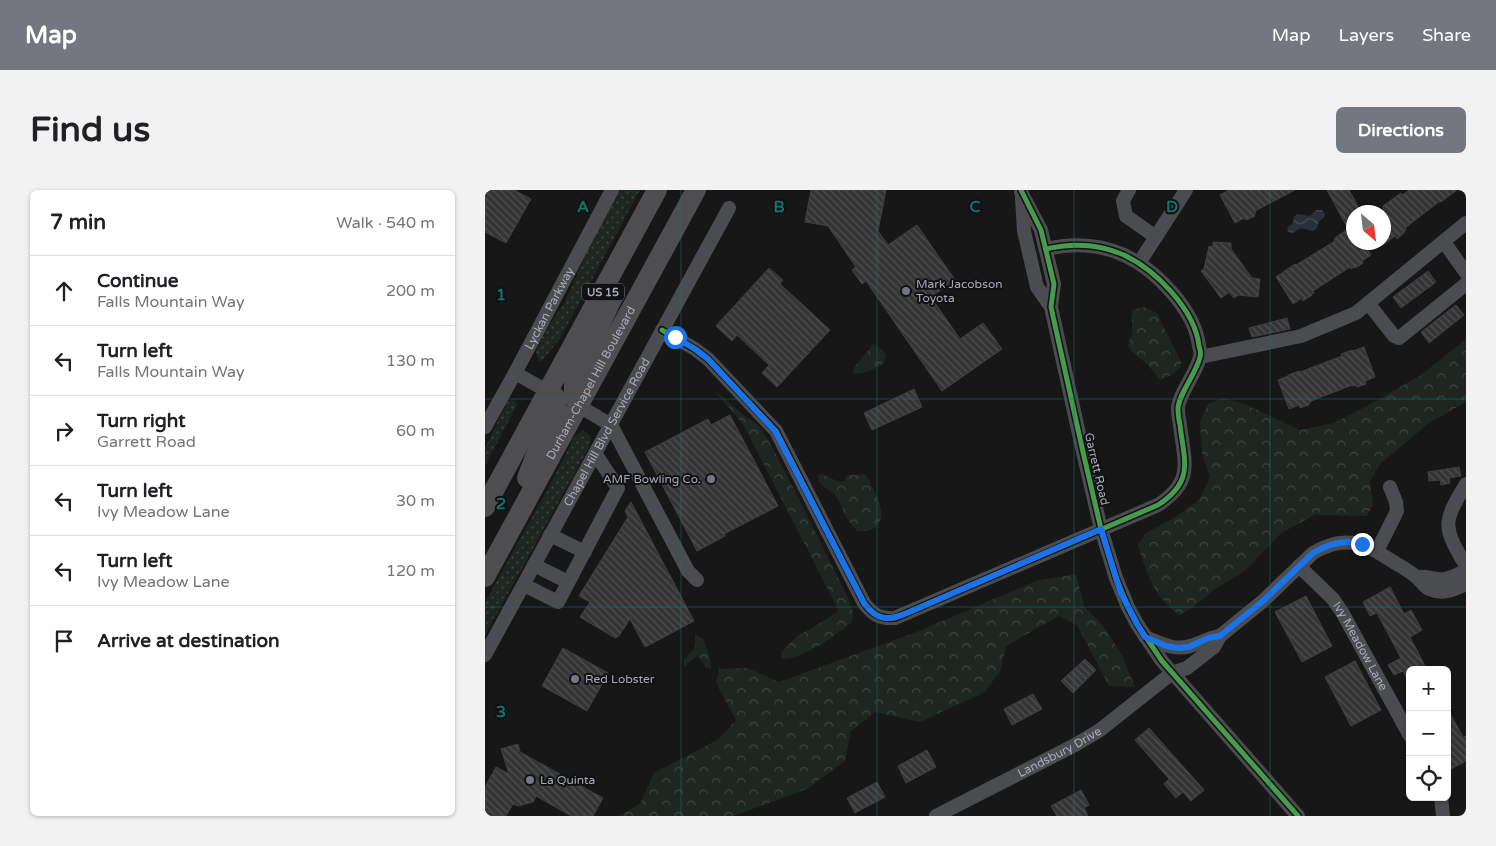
<!DOCTYPE html>
<html lang="en">
<head>
<meta charset="utf-8">
<style>
  :root { --surface:#fff; --page:#f2f2f2; --text:#202124; --muted:#757577; --line:#e0e0e0; --accent:#757780 }
  body { margin:0; font-family:"Varela Round",sans-serif; background:var(--page); color:var(--text) }
  .controls { position:absolute; right:15px; bottom:15px; display:grid; overflow:hidden; border-radius:8px; box-shadow:0 1px 4px #0004 }
  .controls button { width:45px; height:45px; display:grid; place-items:center; padding:0; border:0; border-bottom:1px solid var(--line); background:var(--surface); color:var(--text); font:25px sans-serif }
  .compass { position:absolute; left:861px; top:15px; width:45px; height:45px; border-radius:50%; background:var(--surface); box-shadow:0 1px 4px #0004; rotate:152deg }
  .stop { position:absolute; width:15px; height:15px; margin:-11px; border:4px solid #1a73e8; border-radius:50%; background:#fff }
  .stop.end { background:#1a73e8; border-color:#fff; box-shadow:0 1px 5px #0008 }
  .list { margin:0; padding:0; list-style:none }
  h2 { display:flex; justify-content:space-between; align-items:center; height:65px; margin:0; padding:0 20px; font-size:21px }
  h2 small { font-size:16px; font-weight:400; color:var(--muted) }
  .list li { display:grid; grid-template-columns:32px 1fr auto; gap:15px; align-items:center; box-sizing:border-box; height:70px; padding:0 20px; border-top:1px solid var(--line) }
  .list b { display:block; font-size:19px; white-space:nowrap }
  .list p { margin:0; font-size:16px; white-space:nowrap; color:var(--muted) }
  .list em { font-size:16px; font-style:normal; color:var(--muted) }
  .icon { flex:none; width:28px; height:28px; fill:none; stroke:currentColor; stroke-width:2; stroke-linecap:round; stroke-linejoin:round }
  .map { position:relative; flex:none; width:981px; height:626px; overflow:hidden; border-radius:8px }
  header { display:flex; align-items:center; gap:30px; box-sizing:border-box; height:70px; padding:0 25px; background:var(--accent); color:#fff }
  header strong { font-size:24px }
  nav { display:flex; gap:28px; margin-inline-start:auto; font-size:18px }
  .intro { display:flex; align-items:center; justify-content:space-between; box-sizing:border-box; height:120px; padding:0 30px }
  h1 { margin:0; font-size:35px }
  .button { padding:12px 22px; border-radius:8px; background:var(--accent); color:#fff; font-size:18px; font-weight:700 }
  main { display:flex; gap:30px; padding:0 30px }
  aside { flex:1; background:var(--surface); border-radius:8px; box-shadow:0 1px 4px #0004 }
  .map>svg:first-child { display:block }
  .grass { fill:url(#grass-dots) }
  .forest { fill:url(#forest-crowns) }
  .water { fill:url(#water-waves) }
  .building { fill:url(#building-back-hatch); stroke:#3f4043 }
  .lines { fill:none; stroke-linecap:round; stroke-linejoin:round }
  .minor { stroke:#4b4c50; stroke-width:14 }
  .highway { stroke:#4e4e51; stroke-width:20 }
  .cycleway-casing { stroke:#111113; stroke-width:8 }
  .cycleway { stroke:#469c4c; stroke-width:5 }
  .route { stroke:#1a73e8; stroke-width:6 }
  .grid { fill:none; stroke:#0f766e; stroke-width:1; stroke-opacity:0.55 }
  .poi-dot { fill:#757780; stroke:#111113; stroke-width:2 }
  .labels { text-anchor:middle; stroke-width:4; stroke-linejoin:round; paint-order:stroke }
  .shield { fill:#111113; stroke:#7b7d86; stroke-width:1 }
  .shield-label { font-size:11px; font-weight:bold; fill:#a8abb8 }
  .poi-label { font-size:12px; fill:#a8abb8; stroke:#111113; text-anchor:start }
  .street-label { font-size:12px; fill:#a8abb8; stroke:#111113 }
  .grid-label { font-size:16px; text-anchor:middle; font-weight:bold; fill:#0f766e; stroke:#111113; stroke-width:4; stroke-linejoin:round; paint-order:stroke }
</style>
</head>
<body>
<header>
<strong>Map</strong>
<nav><a>Map</a><a>Layers</a><a>Share</a></nav>
</header>
<div class="intro"><h1>Find us</h1><a class="button">Directions</a></div>
<main>
<aside>
<h2>7 min<small>Walk · 540 m</small></h2>
<ul class="list">
<li><svg class="icon" aria-label="ahead" viewBox="0 0 24 24"><path d="M12 20V5M6 11l6-6 6 6"/></svg><div><b>Continue</b><p>Falls Mountain Way</p></div><em>200 m</em></li>
<li><svg class="icon" aria-label="left" viewBox="0 0 24 24"><path d="M17 20v-9H6M10 6l-5 5 5 5"/></svg><div><b>Turn left</b><p>Falls Mountain Way</p></div><em>130 m</em></li>
<li><svg class="icon" aria-label="right" viewBox="0 0 24 24"><path d="M7 20v-9h11M14 6l5 5-5 5"/></svg><div><b>Turn right</b><p>Garrett Road</p></div><em>60 m</em></li>
<li><svg class="icon" aria-label="left" viewBox="0 0 24 24"><path d="M17 20v-9H6M10 6l-5 5 5 5"/></svg><div><b>Turn left</b><p>Ivy Meadow Lane</p></div><em>30 m</em></li>
<li><svg class="icon" aria-label="left" viewBox="0 0 24 24"><path d="M17 20v-9H6M10 6l-5 5 5 5"/></svg><div><b>Turn left</b><p>Ivy Meadow Lane</p></div><em>120 m</em></li>
<li><svg class="icon" aria-label="arrive" viewBox="0 0 24 24"><path d="M6 21V4h12l-3 4 3 4H6"/></svg><div><b>Arrive at destination</b></div></li>
</ul>
</aside>
<div class="map">
<svg width="981" height="626" viewBox="0 0 981 626">
  <defs>
    <pattern id="grass-dots" width="8" height="8" patternUnits="userSpaceOnUse" patternTransform="scale(1.25)"><rect width="8" height="8" fill="#1f2621"/><path d="M2 2h.1M6 6h.1" fill="none" stroke="#3d433f" stroke-width="1.8" stroke-linecap="round"/></pattern>
    <pattern id="forest-crowns" width="20" height="18" patternUnits="userSpaceOnUse" patternTransform="scale(1.25)"><rect width="20" height="18" fill="#1f2621"/><path d="M2 6a3 3 0 1 1 6 0M12 15a3 3 0 1 1 6 0" fill="none" stroke="#3d433f"/></pattern>
    <pattern id="water-waves" width="16" height="10" patternUnits="userSpaceOnUse" patternTransform="scale(1.25)"><rect width="16" height="10" fill="#2a3039"/><path d="M0 5q4-4 8 0t8 0" fill="none" stroke="#464b54"/></pattern>
    <pattern id="building-back-hatch" width="6" height="6" patternUnits="userSpaceOnUse" patternTransform="scale(1.25)"><rect width="6" height="6" fill="#353536"/><path d="M-1 5l2 2M0 0l6 6M5-1l2 2" fill="none" stroke="#4f5051"/></pattern>
  </defs>
  <rect width="100%" height="100%" fill="#171717"/>
  <g class="grass">
    <path d="M135 0H155L75 149 57 171H54L51 162 60 140 79 114 102 62Z"/>
    <path d="M29 209 32 215 0 276V258L20 217 21 212Z"/>
    <path d="M98 240 106 247 104 257 0 445V412L64 297 89 247Z"/>
  </g>
  <g class="forest">
    <path d="M659 117 672 123 696 172 695 178 686 185 675 190 663 175 646 161 643 155 647 143V120Z"/>
    <path d="M981 148V212L944 233 895 274 885 291 888 314 882 326 830 325 796 343 761 380 729 400 707 418 694 425C688 420 682 415 677 409 666 396 657 370 653 354L661 343 689 328 715 309 725 287 717 265 715 231 723 214 738 208 762 215 815 240 849 233 882 216 936 185 975 154Z"/>
    <path d="M388 154 397 159 401 165 399 173C391 178 377 186 368 183L369 178Z"/>
    <path d="M228 199 259 225 274 236 287 257 308 297 364 410 368 423 367 432C348 447 322 467 298 469L296 463 310 448 351 423 353 419 258 234Z"/>
    <path d="M338 284 353 292 359 291 362 285H371L379 284 382 286C387 297 393 308 396 319 399 336 387 343 372 341L360 326 356 315 350 304 336 295 332 285Z"/>
    <path d="M591 384 599 416 618 436 637 465 650 497 624 496 592 435 574 426 521 456 515 481 500 502 435 532 390 522 366 541 360 571 322 599 248 626H134L155 614 169 583 234 549 251 530 231 493 234 479 262 478 294 492 429 443 551 391Z"/>
    <path d="M210 444 218 449C221 459 227 469 226 479L221 478 213 465 199 477V470L210 458Z"/>
  </g>
  <path class="water" d="M831 20H837L840 24 839 28 834 31 832 38 828 41 815 38 808 43 803 42 802 38 808 33 809 27 812 24 825 26Z"/>
  <g class="building">
    <path d="M0 0H29L46 9 21 53 0 42Z"/>
    <path d="M326 0H401L393 41 403 55 432 35 470 90 446 107 475 149 498 133 517 159 457 201 381 91 377 94 367 80 371 77 343 36 320 32Z"/>
    <path d="M744 0H810L770 21 771 23 769 24 770 26 761 30 759 28 750 33 735 5Z"/>
    <path d="M842 0H864L876 22H868V52H878L886 65 877 71 878 73 870 78 869 77 866 79 865 77 828 101 829 103 826 104 827 105 818 111 817 108 808 114 791 87 810 74 811 75 850 51 849 50 851 47 863 39Z"/>
    <path d="M924 0H972L956 12 955 11 920 38 921 40 919 41 920 42 912 49 910 46 898 55V16L916 3 918 5Z"/>
    <path d="M728 52 746 53V59L767 88 775 89 773 107 753 105 749 108 744 102 736 108 716 81 719 79 724 56 728 57Z"/>
    <path d="M284 78 298 90 295 94 345 140 292 197 277 183 284 175 252 145 247 151 231 136Z"/>
    <path d="M943 81 951 92 916 118 908 107Z"/>
    <path d="M971 115 979 125 944 153 936 142Z"/>
    <path d="M802 128 805 139 767 147 764 138Z"/>
    <path d="M879 157 890 187 880 191 881 194 872 197 871 195 868 196 867 195 826 211V212L824 213V215L815 218 814 215 804 219 793 190 803 186V185L814 181 815 182 857 166 856 164 867 160 868 161Z"/>
    <path d="M429 199 437 217 387 240 379 223Z"/>
    <path d="M245 225 293 316 239 344 240 346 212 361 160 262 223 229 226 235Z"/>
    <path d="M974 277 976 286 964 288 965 293 956 295 955 290 944 291 943 282Z"/>
    <path d="M146 312 209 431 160 457 145 429 134 446 130 448 95 427 105 412 94 406 143 327 140 321Z"/>
    <path d="M905 397 919 424 926 420 937 440 925 447 942 480H925V494L918 481 909 485 903 475 916 468 892 423 885 426 878 412Z"/>
    <path d="M821 406 847 456 817 472 790 422Z"/>
    <path d="M78 458 123 483 102 521 57 496Z"/>
    <path d="M600 469 611 480 588 503 576 491Z"/>
    <path d="M870 471 896 520 866 536 840 487Z"/>
    <path d="M548 504 557 519 527 535 519 519Z"/>
    <path d="M962 518 978 547 981 546V571L966 579 962 571Z"/>
    <path d="M664 538 719 600 706 611 698 602 691 608 679 594 684 589 650 550Z"/>
    <path d="M33 554 35 562 118 608 108 626H86L51 606 48 612 33 616 28 614 21 626H0V597L11 577 24 584 16 559Z"/>
    <path d="M442 560 451 577 421 593 413 576Z"/>
    <path d="M392 592 400 607 370 623 362 608Z"/>
    <path d="M596 600 604 615 599 618 603 626H572L566 616Z"/>
  </g>
  <g class="lines">
    <g class="minor">
      <path d="M644 0 638 11 641 26 671 47"/>
      <path d="M536 2 556 40 569 94 566 117 598 262 616 339 631 388 643 417 652 434 677 471 813 626"/>
      <path d="M537 8 539 41 552 97 566 117"/>
      <path d="M959 52 981 83"/>
      <path d="M654 73 701 0"/>
      <path d="M883 113 909 146 914 148 981 94"/>
      <path d="M177 140 210 159 223 169 291 241 379 413C388 425 395 429 410 428L673 315C710 291 699 271 695 235 694 230 693 224 693 219 693 205 712 182 715 167 716 164 715 159 714 156 710 120 671 80 639 65 614 54 587 53 561 59"/>
      <path d="M715 167 816 146 871 123 981 33"/>
      <path d="M30 183 64 202"/>
      <path d="M94 216 126 235 203 381 212 390"/>
      <path id="s1" d="M0 237 30 183 127 0"/>
      <path d="M981 294C975 305 966 317 964 329 960 344 974 363 981 376"/>
      <path d="M65 345 100 362"/>
      <path d="M892 361 912 321 911 312 905 297"/>
      <path d="M49 375 83 392"/>
      <path id="s2" d="M814 376 848 409 857 422 925 546"/>
      <path d="M932 387C942 386 944 388 953 389 963 391 973 384 981 380"/>
      <path d="M39 395 73 412 133 298 110 263"/>
      <path d="M660 447C675 453 689 461 705 456 715 453 724 448 735 446"/>
      <path id="s3" d="M0 465 244 18"/>
      <path d="M956 607 958 626"/>
      <path id="s4" d="M451 626 590 555 615 540 687 483 702 478 729 457 735 446 778 411 828 363C859 344 880 353 907 371 915 376 923 380 930 386 935 389 939 397 944 399 957 405 969 400 981 394"/>
    </g>
    <g class="highway">
      <path d="M94 216 89 205V190L129 105"/>
      <path d="M42 288 60 242 71 218 72 212 70 207 64 202"/>
      <path d="M0 317 172 0"/>
      <path id="s5" d="M0 387 211 0"/>
    </g>
    <g class="cycleway-casing">
      <g id="cycleway">
        <path d="M536 0 556 40 569 94 566 117 598 262 616 339 631 388 643 417 652 434 677 471 813 626"/>
        <path d="M177 140 210 159 223 169 291 241 379 413C388 425 395 429 410 428L673 315C710 291 699 271 695 235 694 230 693 224 693 219 693 205 712 182 715 167 716 164 715 159 714 156 710 120 671 80 639 65 614 54 587 53 561 59"/>
      </g>
    </g>
    <use href="#cycleway" class="cycleway"/>
  </g>
  <g class="lines">
    <path class="route" d="M190 147 210 159 223 169 290 241 379 413C392 431 403 431 422 423L616 339 631 388 636 403 652 434 660 447 681 456 693 458 704 457 723 448 735 446 778 411 828 363C843 354 860 349 877 354"/>
  </g>
  <path class="grid" d="M196 0V626M392 0V626M589 0V626M785 0V626M0 209H981M0 417H981"/>
  <g class="poi-dot">
    <circle cx="421" cy="101" r="5"/>
    <circle cx="226" cy="289" r="5"/>
    <circle cx="90" cy="489" r="5"/>
    <circle cx="45" cy="590" r="5"/>
  </g>
  <g class="labels">
    <rect class="shield" x="97" y="93.5" width="42" height="17" rx="4"/>
    <g class="shield-label">
      <text x="118" y="106">US 15</text>
    </g>
    <g class="poi-label">
      <text x="431" y="98">Mark Jacobson<tspan x="431" dy="14">Toyota</tspan></text>
      <text x="216" y="293" text-anchor="end">AMF Bowling Co.</text>
      <text x="100" y="493">Red Lobster</text>
      <text x="55" y="594">La Quinta</text>
    </g>
    <g class="street-label">
      <text dy="4" stroke="none"><textPath href="#s1" startOffset="135">Lyckan Parkway</textPath></text>
      <text dy="4" stroke="none"><textPath href="#s5" startOffset="221">Durham-Chapel Hill Boulevard</textPath></text>
      <text dy="4" stroke="none"><textPath href="#s3" startOffset="254">Chapel Hill Blvd Service Road</textPath></text>
      <text transform="translate(612 279) rotate(77)" y="4">Garrett Road</text>
      <text dy="4" stroke="none"><textPath href="#s2" startOffset="102">Ivy Meadow Lane</textPath></text>
      <text dy="4" stroke="none"><textPath href="#s4" startOffset="139">Landsbury Drive</textPath></text>
    </g>
  </g>
  <g class="grid-label">
    <text x="98" y="22">A</text>
    <text x="294" y="22">B</text>
    <text x="490" y="22">C</text>
    <text x="687" y="22">D</text>
    <text x="16" y="110">1</text>
    <text x="16" y="319">2</text>
    <text x="16" y="527">3</text>
  </g>
</svg>
<div class="controls">
<button>+</button>
<button>−</button>
<button><svg class="icon" aria-label="locate" viewBox="0 0 24 24"><circle cx="12" cy="12" r="6"/><path d="M12 2v4M12 18v4M2 12h4M18 12h4"/></svg></button>
</div>
<svg class="compass" viewBox="-18 -18 36 36"><path d="M0-13l5 13h-10z" fill="#e53935"/><path d="M0 13l5-13h-10z" fill="#757577"/></svg>
<div class="stop" style="left:190px;top:147px"></div>
<div class="stop end" style="left:877px;top:354px"></div>
</div>
</main>
</body>
</html>
